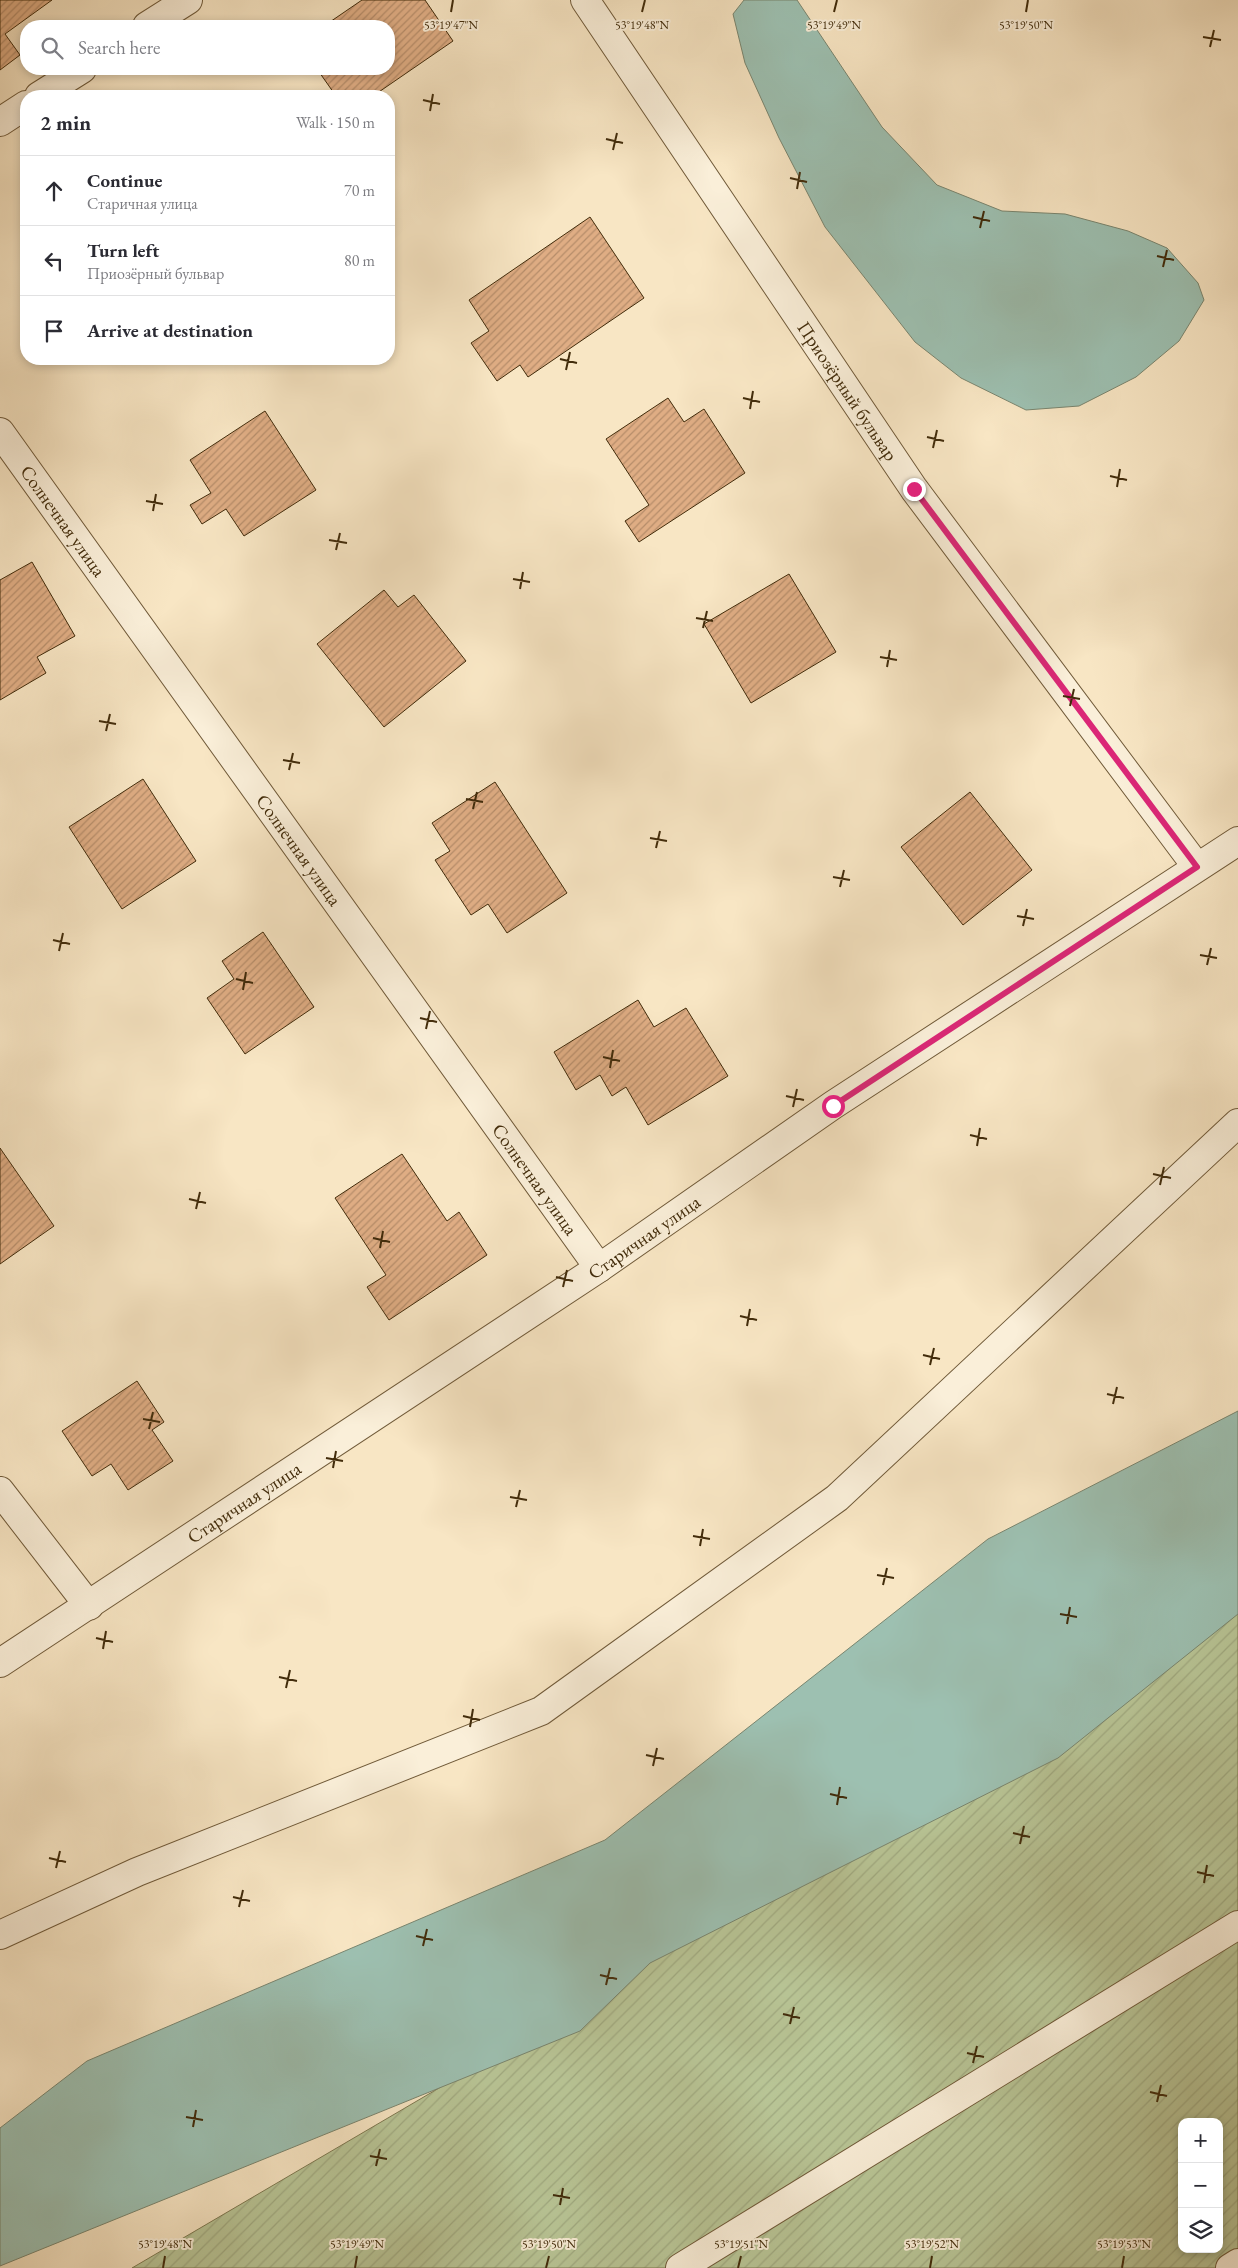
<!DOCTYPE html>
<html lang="en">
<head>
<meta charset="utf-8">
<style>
  :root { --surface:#fff; --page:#f7f7f7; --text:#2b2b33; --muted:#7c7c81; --line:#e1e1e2 }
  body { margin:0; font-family:"EB Garamond",serif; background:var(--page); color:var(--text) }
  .controls { position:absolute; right:15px; bottom:15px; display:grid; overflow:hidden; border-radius:10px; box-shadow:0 2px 8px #0003 }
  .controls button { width:45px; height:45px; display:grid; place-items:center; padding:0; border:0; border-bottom:1px solid var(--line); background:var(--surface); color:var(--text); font:25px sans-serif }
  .stop { position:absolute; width:15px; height:15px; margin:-11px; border:4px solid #db2777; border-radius:50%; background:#fff }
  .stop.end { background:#db2777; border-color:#fff; box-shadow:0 1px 5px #0008 }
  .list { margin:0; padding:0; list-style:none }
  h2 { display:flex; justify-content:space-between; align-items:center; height:65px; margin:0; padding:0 20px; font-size:21px }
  h2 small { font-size:16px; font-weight:400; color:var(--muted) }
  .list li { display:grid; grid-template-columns:32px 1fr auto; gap:15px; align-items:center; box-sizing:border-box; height:70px; padding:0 20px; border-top:1px solid var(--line) }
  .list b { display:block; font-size:19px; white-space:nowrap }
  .list p { margin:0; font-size:16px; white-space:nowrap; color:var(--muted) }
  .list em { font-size:16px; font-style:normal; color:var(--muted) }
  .icon { flex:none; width:28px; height:28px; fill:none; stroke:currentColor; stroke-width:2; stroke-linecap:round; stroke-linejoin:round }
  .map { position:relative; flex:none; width:1238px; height:2268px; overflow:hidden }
  .search { position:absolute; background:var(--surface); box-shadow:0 2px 8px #0003; left:20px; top:20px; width:375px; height:55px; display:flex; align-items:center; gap:12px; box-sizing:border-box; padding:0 18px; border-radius:20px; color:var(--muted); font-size:19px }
  .panel { position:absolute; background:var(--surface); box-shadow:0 2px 8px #0003; left:20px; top:90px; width:375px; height:275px; border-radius:20px }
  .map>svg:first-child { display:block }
  .garden { fill:url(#garden-furrows); stroke:#7e7951; fill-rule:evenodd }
  .water { fill:#9dc0b1; stroke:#79856f }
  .building { fill:url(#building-hatch); stroke:#422c0b }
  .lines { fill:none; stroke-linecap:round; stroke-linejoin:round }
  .minor-casing { stroke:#705a39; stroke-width:30 }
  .minor { stroke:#faefd9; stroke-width:28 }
  .route { stroke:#db2777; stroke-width:6 }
  .ticks { fill:none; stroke:#422c0b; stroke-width:2 }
  .labels { text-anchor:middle; stroke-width:4; stroke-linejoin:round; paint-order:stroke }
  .street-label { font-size:19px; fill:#422c0b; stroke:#faefd9 }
  .ticks-label { font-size:12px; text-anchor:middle; fill:#422c0b; stroke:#faefd9; stroke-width:4; stroke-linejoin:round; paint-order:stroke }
</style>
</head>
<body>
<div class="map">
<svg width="1238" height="2268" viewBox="0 0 1238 2268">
  <defs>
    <pattern id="garden-furrows" width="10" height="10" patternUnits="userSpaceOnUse" patternTransform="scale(1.25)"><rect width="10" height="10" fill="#b9c697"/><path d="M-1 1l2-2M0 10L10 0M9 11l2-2" fill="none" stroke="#a0aa81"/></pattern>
    <pattern id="building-hatch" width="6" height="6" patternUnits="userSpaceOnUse" patternTransform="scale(1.25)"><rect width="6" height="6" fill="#dfad84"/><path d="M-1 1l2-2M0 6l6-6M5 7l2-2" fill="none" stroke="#b68d6a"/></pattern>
  </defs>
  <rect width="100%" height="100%" fill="#f8e6c4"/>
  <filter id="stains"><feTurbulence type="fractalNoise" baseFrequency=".004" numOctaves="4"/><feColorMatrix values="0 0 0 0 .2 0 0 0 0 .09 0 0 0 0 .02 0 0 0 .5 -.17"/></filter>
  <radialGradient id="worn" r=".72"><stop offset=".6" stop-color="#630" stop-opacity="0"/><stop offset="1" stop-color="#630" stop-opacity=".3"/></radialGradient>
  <path class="garden" d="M1238 1582V2268H132L480 2064ZM1182 2122H1219V2249H1182Z"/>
  <g class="water">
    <path d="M744 0H797L882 127 937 185 1002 211 1065 214 1128 231 1167 248 1198 283 1204 300 1179 341 1136 377 1079 406 1026 410 961 378 915 342 825 227 779 138 745 63 733 14Z"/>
    <path d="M1238 1411V1614L1058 1758 650 1963 580 2031 0 2266V2128L87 2061 605 1840 988 1539Z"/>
  </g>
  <g class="building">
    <path d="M0 0H52L5 34 20 55 0 70Z"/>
    <path d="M362 0H425L453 41 373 96H336L317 69H389V26H324Z"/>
    <path d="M590 217 644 298 528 377 520 365 497 381 471 343 489 331 469 300Z"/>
    <path d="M668 398 684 422 704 409 745 473 639 542 625 521 649 505 606 439Z"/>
    <path d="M265 411 316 490 244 536 226 509 202 524 190 505 211 493 190 460Z"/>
    <path d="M32 562 75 636 37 657 46 673 0 700V580Z"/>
    <path d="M789 574 836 652 751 703 704 624Z"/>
    <path d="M384 590 398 607 414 595 466 661 384 727 317 644Z"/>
    <path d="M143 779 196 861 122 909 69 827Z"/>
    <path d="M495 782 567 893 507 933 488 904 471 915 435 860 450 851 432 823Z"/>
    <path d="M970 792 1032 870 963 925 901 847Z"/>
    <path d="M263 932 314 1007 245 1054 207 998 234 979 222 961Z"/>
    <path d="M638 1000 654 1027 686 1008 728 1076 648 1125 626 1087 612 1096 600 1075 576 1090 554 1052Z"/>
    <path d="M0 1148 54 1226 0 1264Z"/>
    <path d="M402 1154 447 1221 459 1212 487 1255 389 1320 367 1287 386 1275 335 1198Z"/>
    <path d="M137 1381 164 1422 152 1430 173 1461 128 1490 111 1464 92 1476 62 1431Z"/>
  </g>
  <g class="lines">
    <g class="minor-casing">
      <g id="minor">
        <path id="s1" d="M585 0 914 489 1197 867"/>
        <path d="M147 26 188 0"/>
        <path d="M39 96 82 69"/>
        <path d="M0 122 26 105"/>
        <path id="s2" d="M0 432 599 1268"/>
        <path d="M0 1491 89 1606"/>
        <path id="s3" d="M0 1663 599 1268 833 1105 1238 841"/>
        <path d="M0 1935 137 1872 541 1711 837 1498 1238 1123"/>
        <path d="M680 2268 1238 1925"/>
        <path d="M1230 2268 1238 2263"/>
      </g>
    </g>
    <use href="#minor" class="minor"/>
  </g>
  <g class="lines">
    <path class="route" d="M833 1106 1197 867 914 489"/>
  </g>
  <path class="ticks" d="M451 12 453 0M642 12 645 0M834 12 837 0M1026 12 1028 0M1203 37 1221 40M1210 47 1214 30M423 100 440 104M430 111 433 94M606 139 623 143M613 150 617 133M790 178 807 182M797 189 800 172M973 217 990 221M980 228 984 211M1157 256 1174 260M1163 267 1167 250M560 359 577 363M566 370 570 352M743 398 760 402M750 409 753 391M927 437 944 441M933 448 937 430M1110 476 1127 480M1117 487 1120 469M146 501 163 504M153 511 156 494M329 540 347 543M336 550 340 533M513 579 530 582M520 589 523 572M696 618 713 621M703 628 707 611M880 657 897 660M887 667 890 650M1063 696 1080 699M1070 706 1074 689M99 721 116 724M106 731 110 714M283 760 300 763M289 770 293 753M466 799 483 802M473 809 477 792M650 838 667 841M656 848 660 831M833 877 850 880M840 887 844 870M1017 916 1034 919M1023 926 1027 909M53 940 70 944M59 951 63 933M1200 955 1217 958M1207 965 1211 948M236 979 253 983M243 990 246 972M420 1018 437 1022M426 1029 430 1011M603 1057 620 1061M610 1068 613 1050M786 1096 804 1100M793 1107 797 1089M970 1135 987 1139M977 1146 980 1128M1153 1174 1171 1178M1160 1185 1164 1167M189 1199 206 1203M196 1209 200 1192M373 1238 390 1242M380 1248 383 1231M556 1277 573 1281M563 1287 567 1270M740 1316 757 1320M747 1326 750 1309M923 1355 940 1359M930 1365 934 1348M1107 1394 1124 1398M1113 1404 1117 1387M143 1419 160 1422M149 1429 153 1412M326 1458 343 1461M333 1468 336 1451M510 1497 527 1500M516 1507 520 1490M693 1536 710 1539M700 1546 703 1529M877 1575 894 1578M883 1585 887 1568M1060 1614 1077 1617M1067 1624 1070 1607M96 1638 113 1642M103 1649 106 1631M279 1677 297 1681M286 1688 290 1670M463 1716 480 1720M470 1727 473 1709M646 1755 664 1759M653 1766 657 1748M830 1794 847 1798M837 1805 840 1787M1013 1833 1030 1837M1020 1844 1024 1826M49 1858 66 1862M56 1868 60 1851M1197 1872 1214 1876M1204 1883 1207 1865M233 1897 250 1901M239 1907 243 1890M416 1936 433 1940M423 1946 427 1929M600 1975 617 1979M606 1985 610 1968M783 2014 800 2018M790 2024 794 2007M967 2053 984 2057M973 2063 977 2046M1150 2092 1167 2096M1157 2102 1161 2085M186 2117 203 2120M193 2127 196 2110M370 2156 387 2159M376 2166 380 2149M553 2195 570 2198M560 2205 563 2188M163 2268 165 2256M355 2268 357 2256M546 2268 549 2256M738 2268 741 2256M930 2268 932 2256M1122 2268 1124 2256"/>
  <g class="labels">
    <g class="street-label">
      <text dy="7" stroke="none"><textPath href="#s1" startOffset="471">Приозёрный бульвар</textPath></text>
      <text dy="7" stroke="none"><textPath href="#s2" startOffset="109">Солнечная улица</textPath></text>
      <text dy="7" stroke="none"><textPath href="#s2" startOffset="514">Солнечная улица</textPath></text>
      <text dy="7" stroke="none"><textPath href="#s2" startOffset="919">Солнечная улица</textPath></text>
      <text dy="7" stroke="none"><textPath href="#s3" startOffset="772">Старичная улица</textPath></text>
      <text dy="7" stroke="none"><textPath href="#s3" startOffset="292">Старичная улица</textPath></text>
    </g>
  </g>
  <g class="ticks-label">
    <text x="451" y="29">53°19'47"N</text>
    <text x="642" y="29">53°19'48"N</text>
    <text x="834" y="29">53°19'49"N</text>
    <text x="1026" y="29">53°19'50"N</text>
    <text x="165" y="2248">53°19'48"N</text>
    <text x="357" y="2248">53°19'49"N</text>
    <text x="549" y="2248">53°19'50"N</text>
    <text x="741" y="2248">53°19'51"N</text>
    <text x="932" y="2248">53°19'52"N</text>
    <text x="1124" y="2248">53°19'53"N</text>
  </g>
  <rect width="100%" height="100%" filter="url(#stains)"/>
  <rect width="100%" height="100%" fill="url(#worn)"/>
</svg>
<div class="controls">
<button>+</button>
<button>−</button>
<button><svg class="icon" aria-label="layers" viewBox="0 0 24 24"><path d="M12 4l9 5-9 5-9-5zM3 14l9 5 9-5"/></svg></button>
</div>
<div class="stop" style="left:833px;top:1106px"></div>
<div class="stop end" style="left:914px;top:489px"></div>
<div class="search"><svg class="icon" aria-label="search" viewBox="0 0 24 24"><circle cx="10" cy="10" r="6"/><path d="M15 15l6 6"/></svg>Search here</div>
<section class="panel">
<h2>2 min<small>Walk · 150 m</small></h2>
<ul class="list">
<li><svg class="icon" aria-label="ahead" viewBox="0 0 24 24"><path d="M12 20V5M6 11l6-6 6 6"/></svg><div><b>Continue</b><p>Старичная улица</p></div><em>70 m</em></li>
<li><svg class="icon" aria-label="left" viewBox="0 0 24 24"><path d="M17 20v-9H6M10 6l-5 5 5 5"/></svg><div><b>Turn left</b><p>Приозёрный бульвар</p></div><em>80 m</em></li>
<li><svg class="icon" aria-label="arrive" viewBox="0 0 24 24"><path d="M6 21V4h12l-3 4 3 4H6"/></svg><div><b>Arrive at destination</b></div></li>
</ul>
</section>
</div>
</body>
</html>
